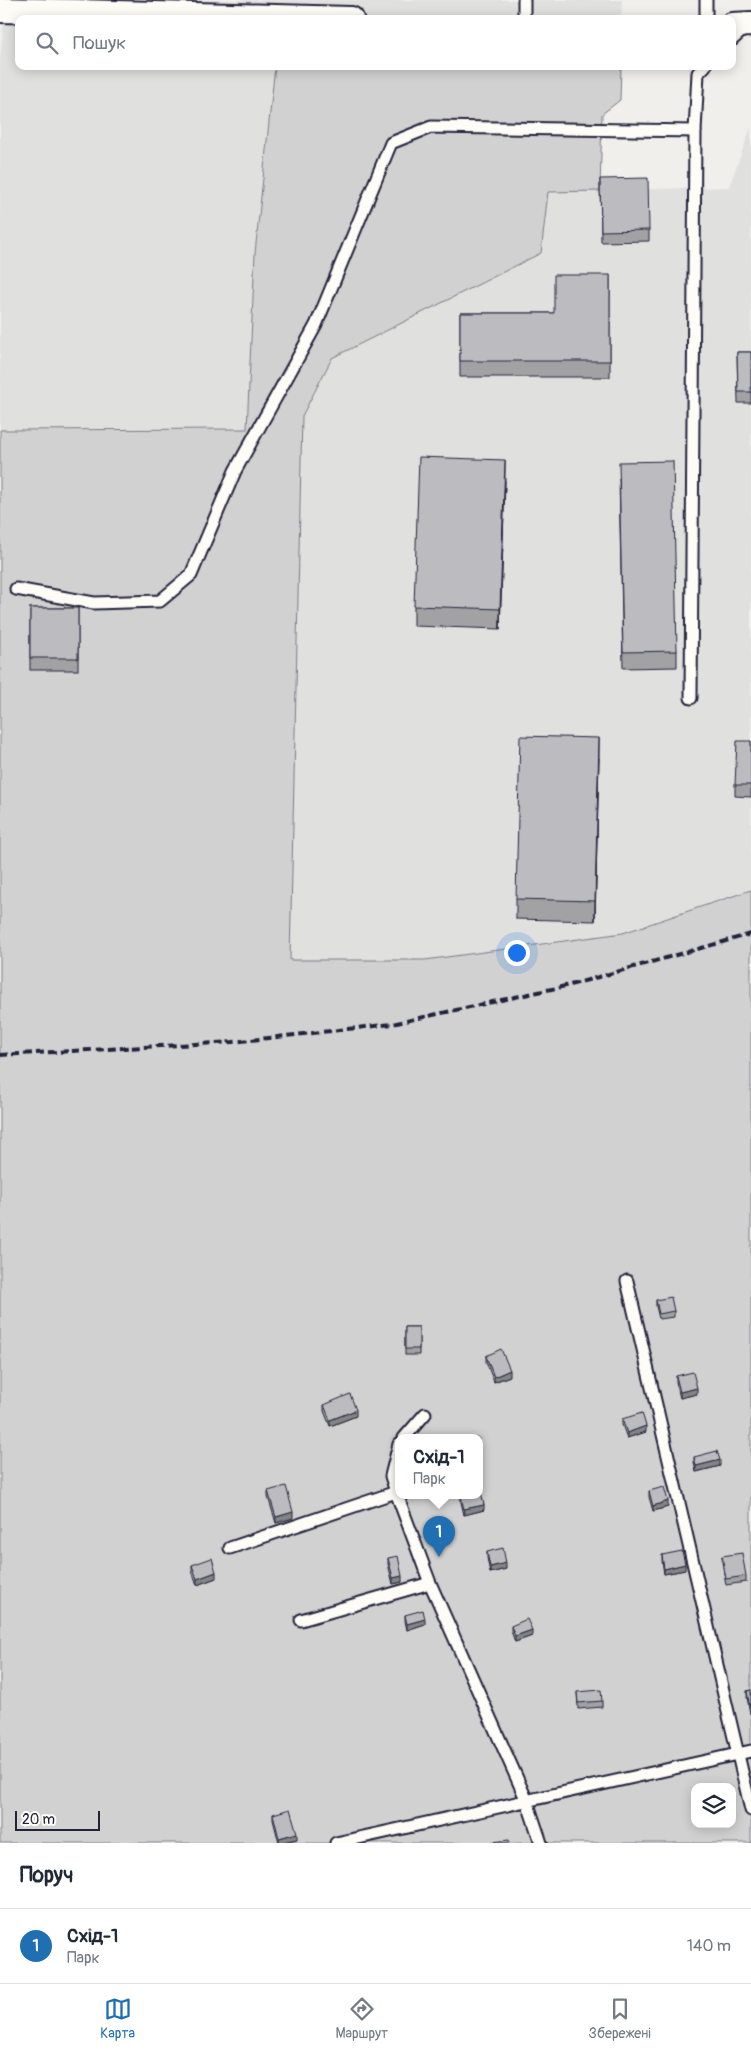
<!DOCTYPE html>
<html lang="uk">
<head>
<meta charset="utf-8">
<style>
  :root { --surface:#fff; --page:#f2f2f3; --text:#1f2937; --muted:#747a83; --line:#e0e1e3; --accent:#1f6fb2 }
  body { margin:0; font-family:Pangolin,sans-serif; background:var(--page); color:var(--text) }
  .controls { position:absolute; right:15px; bottom:15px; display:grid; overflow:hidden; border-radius:10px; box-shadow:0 2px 12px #0003 }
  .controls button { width:45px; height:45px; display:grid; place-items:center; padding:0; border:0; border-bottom:1px solid var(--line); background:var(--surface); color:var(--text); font:25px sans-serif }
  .scale { position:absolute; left:15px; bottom:12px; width:85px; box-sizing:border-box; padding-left:5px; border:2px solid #22223b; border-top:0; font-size:14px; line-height:18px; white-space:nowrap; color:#22223b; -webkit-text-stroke:4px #fdfcf7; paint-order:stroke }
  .you { position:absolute; left:516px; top:952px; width:18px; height:18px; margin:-12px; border:4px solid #fff; border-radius:50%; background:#1a73e8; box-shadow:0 0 0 8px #1a73e833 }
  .badge { display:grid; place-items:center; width:32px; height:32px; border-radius:50%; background:var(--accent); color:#fff; font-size:16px; font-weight:700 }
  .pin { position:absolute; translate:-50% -41px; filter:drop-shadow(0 1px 2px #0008) }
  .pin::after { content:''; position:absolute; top:26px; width:18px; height:15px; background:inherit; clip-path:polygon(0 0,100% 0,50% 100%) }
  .popup { position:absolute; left:395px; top:1434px; width:88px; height:65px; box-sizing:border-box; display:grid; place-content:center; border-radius:10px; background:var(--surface); filter:drop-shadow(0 1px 4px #0005); font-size:16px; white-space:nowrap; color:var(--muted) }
  .popup b { font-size:19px; color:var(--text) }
  .popup::after { content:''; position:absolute; left:50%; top:100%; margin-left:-10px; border:10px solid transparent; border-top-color:var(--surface) }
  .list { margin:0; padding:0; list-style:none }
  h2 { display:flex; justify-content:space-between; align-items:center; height:65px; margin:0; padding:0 20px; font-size:21px }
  h2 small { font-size:16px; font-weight:400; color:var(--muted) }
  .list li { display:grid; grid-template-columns:32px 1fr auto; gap:15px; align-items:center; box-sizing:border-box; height:75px; padding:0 20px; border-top:1px solid var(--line) }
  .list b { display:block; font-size:19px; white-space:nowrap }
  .list p { margin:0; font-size:16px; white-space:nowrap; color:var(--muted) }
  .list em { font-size:16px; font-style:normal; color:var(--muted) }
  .icon { flex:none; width:28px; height:28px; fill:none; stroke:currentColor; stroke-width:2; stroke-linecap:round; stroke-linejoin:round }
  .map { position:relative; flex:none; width:751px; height:1843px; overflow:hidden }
  .search { position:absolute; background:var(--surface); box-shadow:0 2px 12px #0003; left:15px; right:15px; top:15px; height:55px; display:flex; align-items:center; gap:12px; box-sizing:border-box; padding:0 18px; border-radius:10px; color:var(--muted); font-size:19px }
  .sheet { height:140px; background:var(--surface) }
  nav { display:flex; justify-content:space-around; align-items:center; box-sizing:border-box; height:70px; border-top:1px solid var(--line); background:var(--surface); font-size:14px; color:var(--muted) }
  nav a { display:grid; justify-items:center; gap:2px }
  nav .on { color:var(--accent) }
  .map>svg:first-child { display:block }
  .built { fill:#e0e0df }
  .green { fill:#d2d1d1; stroke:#7a7a86; fill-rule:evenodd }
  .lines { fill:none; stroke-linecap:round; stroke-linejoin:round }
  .lane-casing { stroke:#22223b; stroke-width:15 }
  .street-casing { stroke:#22223b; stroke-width:28 }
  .lane { stroke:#fdfcf7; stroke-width:11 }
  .street { stroke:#fdfcf7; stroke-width:24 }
  .rail { stroke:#22223b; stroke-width:4; stroke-dasharray:8 4; stroke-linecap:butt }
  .wall { fill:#a2a2a5; stroke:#22223b }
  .shaded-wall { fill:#848486; stroke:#22223b }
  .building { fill:#bcbcc0; stroke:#22223b }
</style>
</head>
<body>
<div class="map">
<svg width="751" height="1843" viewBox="0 0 751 1843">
  <rect width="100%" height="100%" fill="#f0efec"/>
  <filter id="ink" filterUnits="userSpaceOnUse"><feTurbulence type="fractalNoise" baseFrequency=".02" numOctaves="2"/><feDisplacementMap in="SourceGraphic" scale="10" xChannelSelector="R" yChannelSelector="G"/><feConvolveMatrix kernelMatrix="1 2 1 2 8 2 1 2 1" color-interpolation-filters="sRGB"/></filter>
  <g filter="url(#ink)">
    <g class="built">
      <path d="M6 0H622L621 19H19V66H275L255 253 247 429 0 430V59Z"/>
      <path d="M751 127V890L623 933 425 960 290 961 302 416 332 358 541 253 548 192 729 187Z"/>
    </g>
    <path class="green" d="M275 66H621L620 100 602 114 600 191 548 192 541 253 332 358 302 416 290 960H425L623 933 751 890V1843H0V430L247 429 255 253ZM399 1438H479V1496H399ZM695 1787H732V1824H695Z"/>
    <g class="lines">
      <g class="lane-casing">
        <g id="lane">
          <path d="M524 0V19"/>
          <path d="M706 0V19"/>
          <path d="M732 40 746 27"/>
          <path d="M16 589 94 603 160 601 191 575 235 471 316 325 391 143 431 127 695 131 698 73 705 66"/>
          <path d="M691 698 695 131"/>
          <path d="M627 1281 751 1810"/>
          <path d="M404 1438 425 1414"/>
          <path d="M399 1444 391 1476 396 1492 430 1583 527 1801 541 1843"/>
          <path d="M230 1548 396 1492"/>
          <path d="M301 1620 430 1583"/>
          <path d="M336 1843 751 1751"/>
        </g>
      </g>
      <g class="street-casing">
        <g id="street">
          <path d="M0 10 351 19"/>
          <path d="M732 25 751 24"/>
        </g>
      </g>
      <use href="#lane" class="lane"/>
      <use href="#street" class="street"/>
      <path class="rail" d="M0 1055 233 1042 392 1024 570 985 751 934"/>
    </g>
    <g class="wall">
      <path d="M600 179 649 230V241L601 242Z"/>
      <path d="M610 275V377H460V313H554Z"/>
      <path d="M737 352H751V403H738Z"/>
      <path d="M619 478 677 651V667L623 668Z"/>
      <path d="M505 481 500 629 414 626V606Z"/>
      <rect x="30" y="608" width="48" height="62"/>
      <path d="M751 741V797L735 796V785Z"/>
      <path d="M599 758 595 921 516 919V899Z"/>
      <path d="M656 1300 674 1311V1317L659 1319 656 1306Z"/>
      <rect x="405" y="1327" width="14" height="28"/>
      <path d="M486 1356 510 1376 494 1382 486 1362Z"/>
      <path d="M676 1376 697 1394 680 1398 676 1382Z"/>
      <path d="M324 1405 356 1416 330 1426 324 1411Z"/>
      <path d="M622 1419 646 1432 627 1438 622 1425Z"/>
      <path d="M694 1457 720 1466 696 1472 694 1462Z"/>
      <path d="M268 1491 293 1518 276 1523 268 1497Z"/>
      <path d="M649 1491 668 1507 653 1511 649 1497Z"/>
      <path d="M461 1497 484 1510 464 1515 461 1502Z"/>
      <path d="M487 1552 506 1569 490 1573 487 1558Z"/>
      <path d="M662 1555 685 1570 664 1574 662 1561Z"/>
      <path d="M722 1556 746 1576V1582L726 1585 722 1562Z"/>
      <path d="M388 1558 402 1582 393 1584 388 1564Z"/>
      <path d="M192 1565 216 1578 197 1585 192 1571Z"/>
      <path d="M405 1615 425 1624 407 1630 405 1621Z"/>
      <path d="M511 1626 532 1636 515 1642 511 1631Z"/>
      <path d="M751 1690V1714H750L747 1697V1691Z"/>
      <path d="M577 1692 602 1701V1707L578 1709Z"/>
      <path d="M273 1814 297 1839 282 1843H279L273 1820Z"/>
    </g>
    <g class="shaded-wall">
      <path d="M505 460V481L500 629V609Z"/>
      <path d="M599 738V758L595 921V901Z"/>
      <path d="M510 1370V1376L494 1382V1377Z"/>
      <path d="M697 1388V1394L680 1398V1392Z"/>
      <path d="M356 1410V1416L330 1426V1420Z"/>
      <path d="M646 1426V1432L627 1438V1433Z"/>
      <path d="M720 1460V1466L696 1472V1466Z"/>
      <path d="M668 1501V1507L653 1511V1506Z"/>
      <path d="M484 1505V1510L464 1515V1509Z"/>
      <path d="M293 1512V1518L276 1523V1517Z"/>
      <path d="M506 1563V1569L490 1573V1567Z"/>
      <path d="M685 1564V1570L664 1574V1569Z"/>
      <path d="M216 1572V1578L197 1585V1579Z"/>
      <path d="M402 1576V1582L393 1584V1578Z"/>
      <path d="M425 1619V1624L407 1630V1624Z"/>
      <path d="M532 1630V1636L515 1642V1636Z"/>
      <path d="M297 1833V1839L279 1843V1838Z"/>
    </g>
    <g class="building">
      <path d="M648 178 649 230 601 231 600 179Z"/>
      <path d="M554 275H610V361H460V313H554Z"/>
      <path d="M737 352H751V392H738Z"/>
      <path d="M419 457 505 460 500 609 414 606Z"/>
      <path d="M673 461 677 651 623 652 619 462Z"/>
      <rect x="30" y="608" width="48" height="50"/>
      <path d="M520 736 599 738 595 901 516 899Z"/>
      <path d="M737 741H751V785H735Z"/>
      <path d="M671 1297 674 1311 659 1314 656 1300Z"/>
      <rect x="405" y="1327" width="14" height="22"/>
      <path d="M501 1349 510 1370 494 1377 486 1356Z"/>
      <path d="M693 1372 697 1388 680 1392 676 1376Z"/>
      <path d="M350 1394 356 1410 330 1420 324 1405Z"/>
      <path d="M642 1413 646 1426 627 1433 622 1419Z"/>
      <path d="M717 1451 720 1460 696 1466 694 1457Z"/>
      <path d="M286 1486 293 1512 276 1517 268 1491Z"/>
      <path d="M664 1487 668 1501 653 1506 649 1491Z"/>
      <path d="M479 1492H481L484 1505 464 1509 461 1497 465 1496H479Z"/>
      <path d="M503 1548 506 1563 490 1567 487 1552Z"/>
      <path d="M682 1551 685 1564 664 1569 662 1555Z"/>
      <path d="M742 1553 746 1576 726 1579 722 1556Z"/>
      <path d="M398 1556 402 1576 393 1578 388 1558Z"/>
      <path d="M212 1558 216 1572 197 1579 192 1565Z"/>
      <path d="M423 1610 425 1619 407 1624 405 1615Z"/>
      <path d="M527 1619 532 1630 515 1636 511 1626Z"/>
      <path d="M601 1690 602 1701 578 1703 577 1692Z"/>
      <path d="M751 1690V1708H750L747 1691Z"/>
      <path d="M290 1809 297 1833 279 1838 273 1814Z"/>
      <path d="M509 1840V1843H492V1842Z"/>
    </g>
  </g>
</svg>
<div class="controls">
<button><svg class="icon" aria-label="layers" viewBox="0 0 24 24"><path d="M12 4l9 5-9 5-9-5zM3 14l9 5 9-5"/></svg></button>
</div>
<div class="scale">20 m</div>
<div class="you"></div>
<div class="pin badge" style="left:439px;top:1557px">1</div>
<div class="popup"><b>Схід-1</b>Парк</div>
<div class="search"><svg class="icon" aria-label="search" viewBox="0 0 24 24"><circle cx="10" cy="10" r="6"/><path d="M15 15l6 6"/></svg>Пошук</div>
</div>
<section class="sheet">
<h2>Поруч<small></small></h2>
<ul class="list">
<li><span class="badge">1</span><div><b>Схід-1</b><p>Парк</p></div><em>140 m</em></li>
</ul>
</section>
<nav>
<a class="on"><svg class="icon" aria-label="map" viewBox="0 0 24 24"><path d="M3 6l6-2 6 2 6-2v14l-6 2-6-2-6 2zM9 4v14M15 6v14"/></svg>Карта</a>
<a><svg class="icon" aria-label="directions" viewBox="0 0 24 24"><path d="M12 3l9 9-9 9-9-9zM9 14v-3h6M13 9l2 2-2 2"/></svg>Маршрут</a>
<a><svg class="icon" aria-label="saved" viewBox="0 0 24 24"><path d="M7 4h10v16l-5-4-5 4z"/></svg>Збережені</a>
</nav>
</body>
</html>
